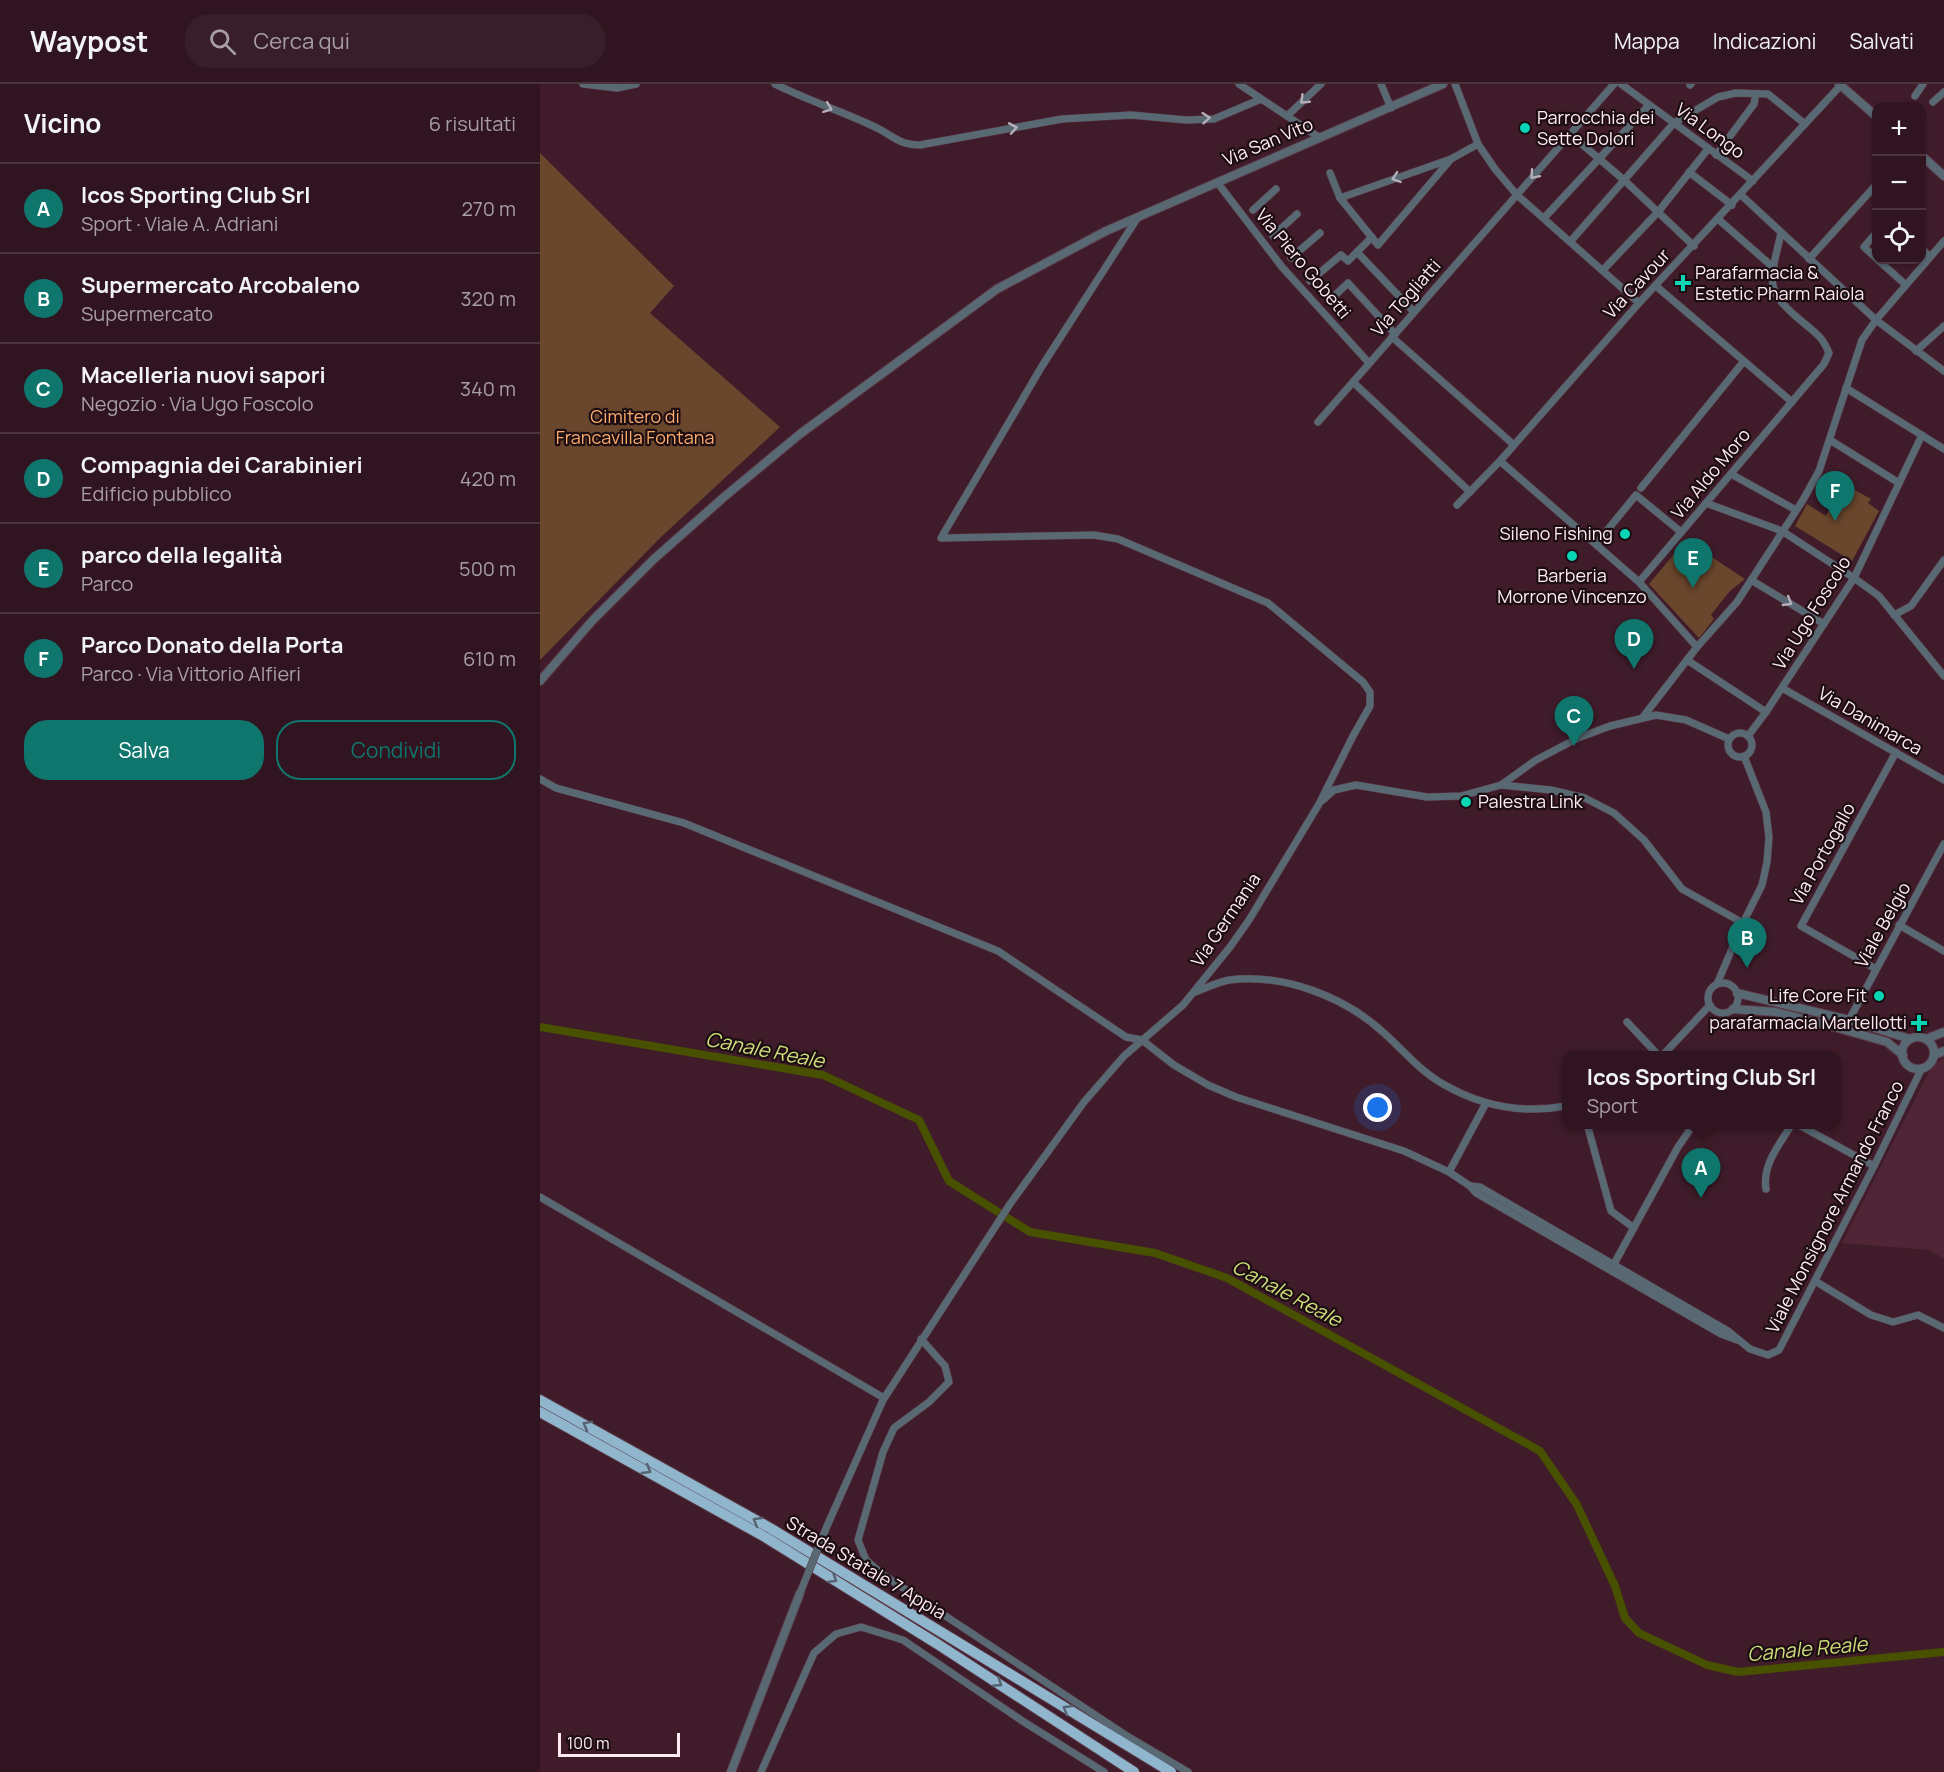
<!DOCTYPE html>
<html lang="it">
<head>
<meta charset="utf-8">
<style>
  :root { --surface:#301520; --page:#381e29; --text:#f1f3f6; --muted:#a89fa5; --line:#4b343e; --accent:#0f766e }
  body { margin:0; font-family:Manrope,sans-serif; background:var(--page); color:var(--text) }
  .controls { position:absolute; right:18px; top:18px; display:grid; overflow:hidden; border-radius:12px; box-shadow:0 2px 4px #0004 }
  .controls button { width:54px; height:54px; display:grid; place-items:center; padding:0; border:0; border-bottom:2px solid var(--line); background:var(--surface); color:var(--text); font:30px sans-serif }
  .scale { position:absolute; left:18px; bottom:15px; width:122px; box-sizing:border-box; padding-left:6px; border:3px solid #ffebf1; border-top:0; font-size:16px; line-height:21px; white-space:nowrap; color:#ffebf1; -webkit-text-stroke:4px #1c0d12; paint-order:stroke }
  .you { position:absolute; left:838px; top:1024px; width:21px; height:21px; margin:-15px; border:4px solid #fff; border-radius:50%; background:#1a73e8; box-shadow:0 0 0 9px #1a73e833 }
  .badge { display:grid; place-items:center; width:39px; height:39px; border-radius:50%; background:var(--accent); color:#fff; font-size:20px; font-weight:700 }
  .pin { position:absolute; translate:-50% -50px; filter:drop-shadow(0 2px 3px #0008) }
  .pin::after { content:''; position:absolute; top:32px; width:21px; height:18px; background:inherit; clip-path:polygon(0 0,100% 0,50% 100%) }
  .popup { position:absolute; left:1022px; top:967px; width:279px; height:78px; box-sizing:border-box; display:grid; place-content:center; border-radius:12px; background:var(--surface); filter:drop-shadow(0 2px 4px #0005); font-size:20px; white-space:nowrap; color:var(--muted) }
  .popup b { font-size:22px; color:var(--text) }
  .popup::after { content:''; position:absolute; left:50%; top:100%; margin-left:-12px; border:12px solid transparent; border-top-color:var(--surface) }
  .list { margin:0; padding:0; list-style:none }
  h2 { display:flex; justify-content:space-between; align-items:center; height:78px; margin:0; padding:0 24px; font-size:26px }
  h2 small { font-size:20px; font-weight:400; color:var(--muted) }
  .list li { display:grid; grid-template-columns:39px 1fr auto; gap:18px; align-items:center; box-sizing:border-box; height:90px; padding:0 24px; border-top:2px solid var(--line) }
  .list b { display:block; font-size:22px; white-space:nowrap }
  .list p { margin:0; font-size:20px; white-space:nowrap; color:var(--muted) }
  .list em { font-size:20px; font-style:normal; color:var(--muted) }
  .actions { display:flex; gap:12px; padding:18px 24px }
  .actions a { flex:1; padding:14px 0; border:2px solid var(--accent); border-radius:24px; text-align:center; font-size:21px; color:var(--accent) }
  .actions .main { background:var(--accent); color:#fff }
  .icon { flex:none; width:33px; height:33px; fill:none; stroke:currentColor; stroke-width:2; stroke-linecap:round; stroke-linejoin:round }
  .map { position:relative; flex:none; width:1404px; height:1688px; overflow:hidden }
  header { display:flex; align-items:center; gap:36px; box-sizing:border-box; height:84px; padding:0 30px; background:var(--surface); border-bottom:2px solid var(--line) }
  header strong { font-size:28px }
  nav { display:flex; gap:33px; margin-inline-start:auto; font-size:21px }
  .search { width:420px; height:54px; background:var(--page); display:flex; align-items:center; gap:15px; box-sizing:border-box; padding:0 21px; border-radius:24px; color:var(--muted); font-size:22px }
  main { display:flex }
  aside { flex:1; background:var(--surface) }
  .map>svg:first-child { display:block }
  .built { fill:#502636 }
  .green { fill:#69462c }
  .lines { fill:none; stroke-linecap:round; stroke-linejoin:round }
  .canal { stroke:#485100; stroke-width:8 }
  .minor-casing { stroke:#5b3946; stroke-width:8 }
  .tertiary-casing { stroke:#5b3946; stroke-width:10 }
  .trunk-casing { stroke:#5b3946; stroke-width:12 }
  .minor { stroke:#596974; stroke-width:7 }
  .tertiary { stroke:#596974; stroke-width:8 }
  .trunk { stroke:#90b6ce; stroke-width:10 }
  .minor-bridge-casing { stroke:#5b3946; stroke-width:8; stroke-linecap:butt }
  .minor-bridge { stroke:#596974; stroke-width:7 }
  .oneway { stroke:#b4b0b9 }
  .oneway2 { stroke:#566270 }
  .poi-dot { fill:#06d5b6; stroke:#1c0d12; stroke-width:2 }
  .labels { text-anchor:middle; stroke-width:4.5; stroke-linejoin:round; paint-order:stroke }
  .poi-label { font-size:18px; fill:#ffebf1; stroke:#1c0d12; text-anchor:start }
  .street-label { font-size:18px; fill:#ffebf1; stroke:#1c0d12 }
  .park-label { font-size:18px; fill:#feab6b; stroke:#1c0d12 }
  .water-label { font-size:20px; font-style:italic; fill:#cdde7a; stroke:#1c0d12 }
</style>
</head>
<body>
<header>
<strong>Waypost</strong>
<div class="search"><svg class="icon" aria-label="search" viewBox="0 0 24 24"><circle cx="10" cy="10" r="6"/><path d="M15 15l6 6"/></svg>Cerca qui</div>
<nav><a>Mappa</a><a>Indicazioni</a><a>Salvati</a></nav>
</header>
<main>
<aside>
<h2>Vicino<small>6 risultati</small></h2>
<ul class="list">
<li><span class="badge">A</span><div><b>Icos Sporting Club Srl</b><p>Sport · Viale A. Adriani</p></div><em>270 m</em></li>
<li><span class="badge">B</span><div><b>Supermercato Arcobaleno</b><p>Supermercato</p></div><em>320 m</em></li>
<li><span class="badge">C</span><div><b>Macelleria nuovi sapori</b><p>Negozio · Via Ugo Foscolo</p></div><em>340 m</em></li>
<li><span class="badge">D</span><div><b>Compagnia dei Carabinieri</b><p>Edificio pubblico</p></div><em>420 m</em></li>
<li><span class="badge">E</span><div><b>parco della legalità</b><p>Parco</p></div><em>500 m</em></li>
<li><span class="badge">F</span><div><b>Parco Donato della Porta</b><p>Parco · Via Vittorio Alfieri</p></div><em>610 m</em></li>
</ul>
<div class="actions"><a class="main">Salva</a><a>Condividi</a></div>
</aside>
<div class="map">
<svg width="1404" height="1688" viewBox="0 0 1404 1688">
  <rect width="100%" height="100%" fill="#401c2a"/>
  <path class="built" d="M1404 974V1175L1390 1166 1302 1159 1392 982Z"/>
  <g class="green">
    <path d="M0 69 134 202 110 229 240 343 120 454 0 576Z"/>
    <path d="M1304 400 1331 415 1328 419 1339 427 1312 477 1255 442 1267 420 1286 432Z"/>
    <path d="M1146 456 1205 495 1189 508 1171 531 1174 535 1159 554 1109 500Z"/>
  </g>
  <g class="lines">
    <path class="canal" d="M0 943 283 991 379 1036 409 1097 490 1148 615 1169 687 1194 1000 1367 1037 1421 1075 1502 1085 1534 1099 1549 1167 1581 1198 1588 1404 1568"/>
    <g class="minor-casing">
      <g id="minor">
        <path d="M43 0 77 4 96 0"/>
        <path d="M235 0C267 16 301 27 333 42 353 51 356 60 380 61L522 35 591 31 646 36 674 35 721 15"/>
        <path d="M699 0 780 54"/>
        <path d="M841 0 851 24"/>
        <path d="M915 0 938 60 955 85 977 111 1099 219"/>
        <path d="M1081 0 1213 97"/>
        <path d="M1150 1 1151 0"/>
        <path d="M1375 12 1383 0"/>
        <path d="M1393 18 1404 8"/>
        <path d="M747 32 781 0"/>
        <path d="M1030 50 1084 96 1154 162"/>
        <path d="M1176 71 1214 20 1216 10"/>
        <path d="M911 75 838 161 800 114 911 75 938 60"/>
        <path d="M1149 88 1192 121"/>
        <path d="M790 89 800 114"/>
        <path d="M677 98 742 183 829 279"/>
        <path d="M1201 111 1336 236 1404 287"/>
        <path d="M713 126 736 105"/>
        <path d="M1004 134 1109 21"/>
        <path d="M1178 135 1234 184"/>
        <path d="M1336 149 1324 163 1336 174"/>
        <path d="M733 152 757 130"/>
        <path d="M1030 158 1134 39 1178 13 1196 9 1228 10 1265 40"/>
        <path d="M1382 165 1390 173"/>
        <path d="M817 168 874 228"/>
        <path d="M751 174 780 149"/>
        <path d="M1269 175 1336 101"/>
        <path d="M1338 176 1366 201"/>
        <path d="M1063 186 1118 128 1168 65"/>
        <path d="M770 197 801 171 808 177 832 153"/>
        <path d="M1116 202 1252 318"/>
        <path d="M789 217 808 199 855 250"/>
        <path d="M852 253 974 361"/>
        <path d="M1376 267 1404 242"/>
        <path d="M813 298 930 408"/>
        <path d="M1306 304 1404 365"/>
        <path d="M778 338 1074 0"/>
        <path d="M1290 356 1359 399"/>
        <path d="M960 377 1099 498 1157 563"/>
        <path d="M1191 390 1256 426"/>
        <path d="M1101 404 1204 277"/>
        <path d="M1166 419 1242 447 1314 494 1339 512 1404 592"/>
        <path d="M917 421 960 377 1099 219 1301 1"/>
        <path d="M1056 460 1096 411 1141 448"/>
        <path d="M1211 496 1284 540"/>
        <path d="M1099 498 1284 280 1289 269C1283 254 1277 250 1265 240 1222 205 1230 199 1241 149"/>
        <path d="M1354 531 1371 522 1404 476"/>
        <path d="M1147 576 1226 628"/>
        <path d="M1242 604 1404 696"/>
        <path d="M1103 633 1157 563 1197 518 1263 416 1279 387 1322 256 1336 236 1404 157"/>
        <circle cx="1200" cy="661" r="12"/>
        <path d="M1208 652 1226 628 1314 494 1382 351"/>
        <path d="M0 695 16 704 144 739 458 867 586 953 602 956 634 981 668 1001 696 1013 864 1067 909 1088 930 1102 936 1109 1181 1250 1197 1256"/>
        <path d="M961 701 1011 706 1045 714 1074 729 1104 756 1142 805 1203 839"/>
        <path d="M783 716 794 706 816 701 887 713 921 712 961 701 996 676 1038 654 1070 642 1116 631 1146 636 1189 655"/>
        <path d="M1359 841 1404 867"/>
        <path d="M1336 885 1261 842 1356 668"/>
        <circle cx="1183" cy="914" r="15"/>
        <path d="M1177 900 1203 839 1222 801 1227 778 1229 753 1226 728 1204 672"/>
        <path d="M655 908C666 904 678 898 689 896 744 889 805 913 844 949 864 967 880 987 903 1000 941 1022 983 1030 1026 1022"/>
        <path d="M1309 936 1404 760"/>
        <path d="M1087 938 1119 972"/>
        <path d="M1122 972 1170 921"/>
        <path d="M1047 1040 1071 1127 1094 1144"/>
        <path d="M1257 1040 1334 1082"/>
        <path d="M909 1088 946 1019"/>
        <path d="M930 1102 940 1103 1188 1247 1210 1265 1228 1271 1239 1266 1334 1082 1382 984"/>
        <path d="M1226 1105C1222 1080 1240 1060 1252 1040"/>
        <path d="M0 1113 344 1314"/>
        <path d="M1074 1180 1138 1063 1154 1040"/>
        <path d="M1275 1197 1331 1231 1353 1238 1378 1231 1404 1244"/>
        <path d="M381 1255 405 1282 409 1298 389 1318 354 1344 343 1368 318 1456 326 1476 342 1490 587 1652 648 1688"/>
        <path d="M287 1442 343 1316 470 1120 544 1018 584 972 643 921 690 863 709 836 779 720 813 652 830 622V608L823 598 728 519 578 455 554 451 401 454 502 282 598 133"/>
        <path d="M221 1688 274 1569 296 1550 321 1543 363 1556 484 1638 564 1688"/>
      </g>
    </g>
    <g class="tertiary-casing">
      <g id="tertiary">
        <path d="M1299 0 1336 32"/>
        <path d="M1382 72 1404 92"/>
        <path d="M0 597 52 537 114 475 184 413 260 350 457 205 566 147 903 0"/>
        <path d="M1197 909 1309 936 1370 955"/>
        <path d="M1193 925 1236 928 1298 944 1347 958 1363 971"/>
        <circle cx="1378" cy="969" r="16"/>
        <path d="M1386 955 1404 948"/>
        <path d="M1394 971 1404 967"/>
        <path d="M191 1688 260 1509"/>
      </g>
    </g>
    <g class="trunk-casing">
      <g id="trunk">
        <path d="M0 1316 230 1444 631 1688"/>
        <path d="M0 1328 225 1453 399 1561 594 1688"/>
      </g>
    </g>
    <use href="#minor" class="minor"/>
    <use href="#tertiary" class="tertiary"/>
    <use href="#trunk" class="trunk"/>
    <g class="minor-bridge-casing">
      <path id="minor-bridge" d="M260 1509 287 1442"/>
    </g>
    <use href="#minor-bridge" class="minor-bridge"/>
  </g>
  <defs><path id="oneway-chevron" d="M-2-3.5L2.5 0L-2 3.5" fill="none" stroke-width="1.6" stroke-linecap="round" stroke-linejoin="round" transform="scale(1.5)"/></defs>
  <g class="oneway">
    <use href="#oneway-chevron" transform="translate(764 16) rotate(136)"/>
    <use href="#oneway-chevron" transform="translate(288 24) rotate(21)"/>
    <use href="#oneway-chevron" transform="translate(666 34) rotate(-5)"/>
    <use href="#oneway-chevron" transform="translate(473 44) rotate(-10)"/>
    <use href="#oneway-chevron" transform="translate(994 91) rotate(131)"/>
    <use href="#oneway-chevron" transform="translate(856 94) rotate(161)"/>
    <use href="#oneway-chevron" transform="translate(1248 518) rotate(31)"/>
  </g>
  <g class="oneway2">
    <use href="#oneway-chevron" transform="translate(47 1341) rotate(-151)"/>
    <use href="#oneway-chevron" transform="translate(107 1386) rotate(30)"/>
    <use href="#oneway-chevron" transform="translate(217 1437) rotate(-150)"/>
    <use href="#oneway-chevron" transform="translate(293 1495) rotate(32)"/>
    <use href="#oneway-chevron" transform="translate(458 1599) rotate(33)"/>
    <use href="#oneway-chevron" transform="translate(527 1625) rotate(-149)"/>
  </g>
  <g class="poi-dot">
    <circle cx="985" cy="44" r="6"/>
    <path d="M1140 190h6v6h6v6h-6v6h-6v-6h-6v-6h6z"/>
    <circle cx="1085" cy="450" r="6"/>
    <circle cx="1032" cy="472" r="6"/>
    <circle cx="926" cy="718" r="6"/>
    <circle cx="1339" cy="912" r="6"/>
    <path d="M1376 930h6v6h6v6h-6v6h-6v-6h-6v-6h6z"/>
  </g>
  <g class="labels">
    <g class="poi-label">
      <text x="997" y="40">Parrocchia dei<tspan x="997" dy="21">Sette Dolori</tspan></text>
      <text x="1155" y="195">Parafarmacia &amp;<tspan x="1155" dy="21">Estetic Pharm Raiola</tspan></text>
      <text x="1073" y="456" text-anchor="end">Sileno Fishing</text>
      <text x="1032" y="498" text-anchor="middle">Barberia<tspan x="1032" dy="21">Morrone Vincenzo</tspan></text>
      <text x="938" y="724">Palestra Link</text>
      <text x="1327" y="918" text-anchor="end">Life Core Fit</text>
      <text x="1367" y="945" text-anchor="end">parafarmacia Martellotti</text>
    </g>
    <g class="street-label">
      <text transform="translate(1170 47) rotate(36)" y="6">Via Longo</text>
      <text transform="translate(728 58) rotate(-23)" y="6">Via San Vito</text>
      <text transform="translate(763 180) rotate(50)" y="6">Via Piero Gobetti</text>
      <text transform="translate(1097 200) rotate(-47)" y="6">Via Cavour</text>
      <text transform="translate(866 214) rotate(-49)" y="6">Via Togliatti</text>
      <text transform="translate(1171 390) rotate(-50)" y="6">Via Aldo Moro</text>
      <text transform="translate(1272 529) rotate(-58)" y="6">Via Ugo Foscolo</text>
      <text transform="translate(1330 637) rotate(30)" y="6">Via Danimarca</text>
      <text transform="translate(1283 770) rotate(-61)" y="6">Via Portogallo</text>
      <text transform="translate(686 836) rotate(-56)" y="6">Via Germania</text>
      <text transform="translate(1343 841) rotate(-61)" y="6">Viale Belgio</text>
      <text transform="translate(1295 1123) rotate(-63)" y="6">Viale Monsignore Armando Franco</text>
      <text transform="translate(326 1484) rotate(31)" y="6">Strada Statale 7 Appia</text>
    </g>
    <g class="park-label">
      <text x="95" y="339">Cimitero di<tspan x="95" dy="21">Francavilla Fontana</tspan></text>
    </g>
    <g class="water-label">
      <text transform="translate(225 966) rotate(11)" y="7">Canale Reale</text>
      <text transform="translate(747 1209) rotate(28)" y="7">Canale Reale</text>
      <text transform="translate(1267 1565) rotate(-5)" y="7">Canale Reale</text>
    </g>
  </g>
</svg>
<div class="controls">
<button>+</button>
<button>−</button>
<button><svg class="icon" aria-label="locate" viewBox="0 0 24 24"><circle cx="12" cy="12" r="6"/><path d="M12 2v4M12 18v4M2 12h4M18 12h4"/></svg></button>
</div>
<div class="scale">100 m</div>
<div class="you"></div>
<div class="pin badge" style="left:1161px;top:1114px">A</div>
<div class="popup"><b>Icos Sporting Club Srl</b>Sport</div>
<div class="pin badge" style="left:1207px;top:884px">B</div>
<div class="pin badge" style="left:1034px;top:662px">C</div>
<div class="pin badge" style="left:1094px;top:585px">D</div>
<div class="pin badge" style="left:1153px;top:504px">E</div>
<div class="pin badge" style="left:1295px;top:437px">F</div>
</div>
</main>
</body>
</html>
